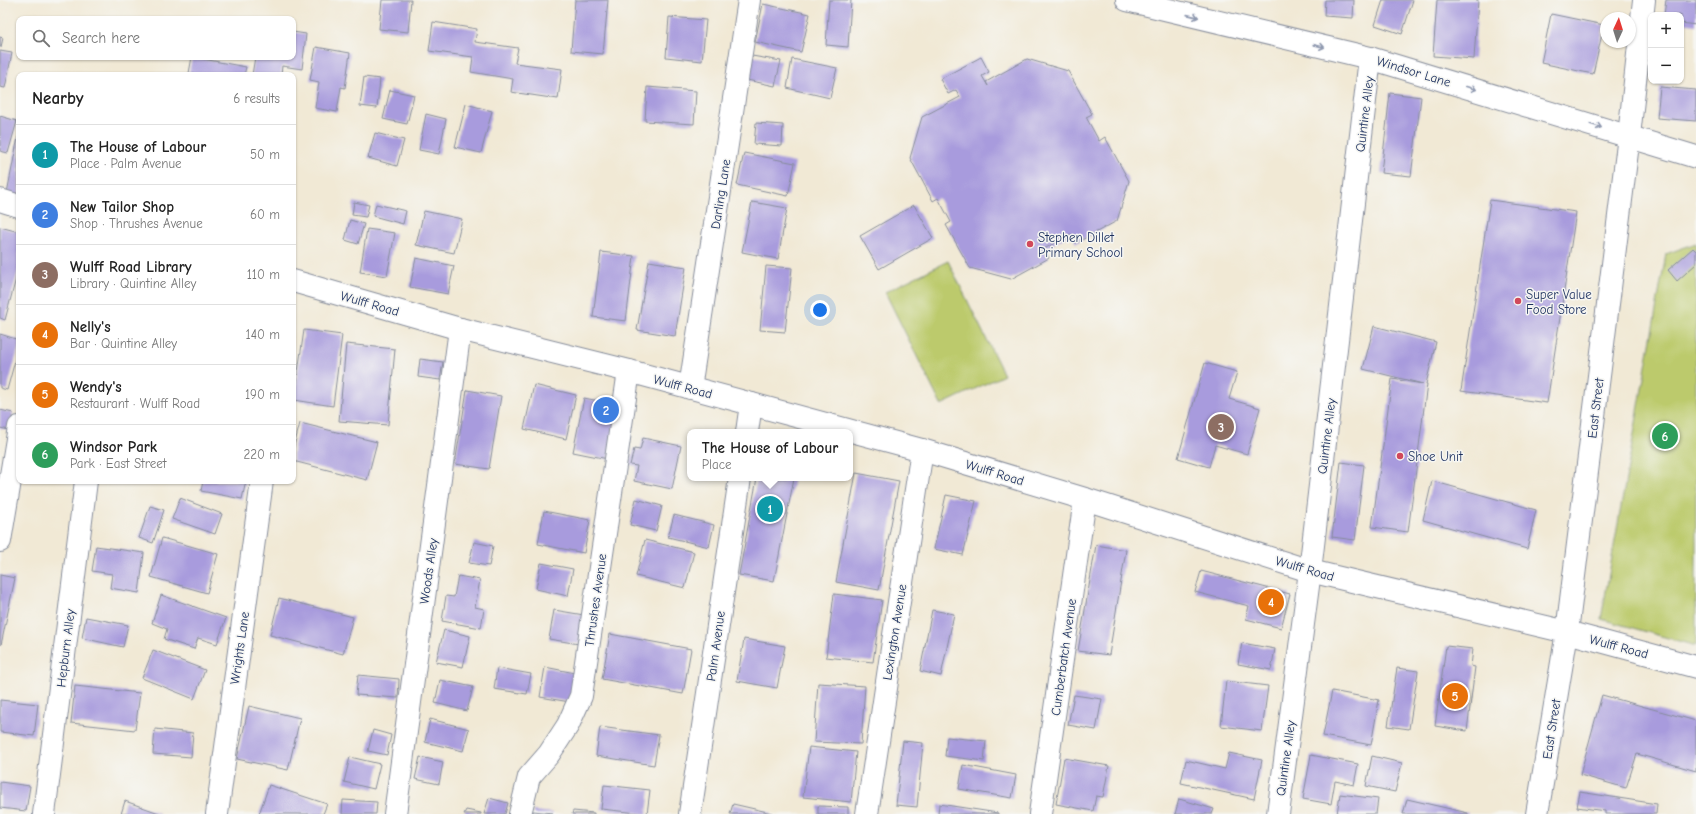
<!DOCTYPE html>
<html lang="en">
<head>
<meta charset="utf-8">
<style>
  :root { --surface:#fff; --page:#f2f2f2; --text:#222; --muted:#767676; --line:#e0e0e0; --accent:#7c3aed }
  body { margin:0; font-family:"Comic Neue",sans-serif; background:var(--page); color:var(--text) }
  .controls { position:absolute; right:12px; top:12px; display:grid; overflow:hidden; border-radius:8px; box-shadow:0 1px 3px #0004 }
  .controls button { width:36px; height:36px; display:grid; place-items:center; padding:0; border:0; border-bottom:1px solid var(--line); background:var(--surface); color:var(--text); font:20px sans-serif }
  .compass { position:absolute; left:1600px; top:12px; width:36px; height:36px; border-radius:50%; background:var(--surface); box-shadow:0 1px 3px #0004; rotate:4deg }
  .you { position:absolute; left:820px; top:310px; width:14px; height:14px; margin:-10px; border:3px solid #fff; border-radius:50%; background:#1a73e8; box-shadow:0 0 0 6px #1a73e833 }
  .badge { display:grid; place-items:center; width:26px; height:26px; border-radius:50%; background:var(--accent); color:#fff; font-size:13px; font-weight:700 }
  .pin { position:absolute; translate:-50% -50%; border:2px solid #fff; box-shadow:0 1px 4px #0006 }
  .popup { position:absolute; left:687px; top:429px; width:166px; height:52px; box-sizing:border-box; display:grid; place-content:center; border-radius:8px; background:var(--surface); filter:drop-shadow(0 1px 3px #0005); font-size:13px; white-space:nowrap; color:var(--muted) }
  .popup b { font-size:15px; color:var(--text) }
  .popup::after { content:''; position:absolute; left:50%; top:100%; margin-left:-8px; border:8px solid transparent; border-top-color:var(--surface) }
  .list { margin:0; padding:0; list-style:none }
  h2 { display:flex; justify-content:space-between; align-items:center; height:52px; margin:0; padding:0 16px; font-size:17px }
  h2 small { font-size:13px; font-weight:400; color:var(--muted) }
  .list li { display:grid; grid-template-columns:26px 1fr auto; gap:12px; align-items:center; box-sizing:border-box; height:60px; padding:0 16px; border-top:1px solid var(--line) }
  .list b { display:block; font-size:15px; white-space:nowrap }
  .list p { margin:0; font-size:13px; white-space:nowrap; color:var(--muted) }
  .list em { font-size:13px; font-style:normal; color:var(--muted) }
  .icon { flex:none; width:22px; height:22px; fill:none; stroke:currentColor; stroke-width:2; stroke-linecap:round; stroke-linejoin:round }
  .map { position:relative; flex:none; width:1696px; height:814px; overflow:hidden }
  .search { position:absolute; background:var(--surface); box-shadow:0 1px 3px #0004; left:16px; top:16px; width:280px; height:44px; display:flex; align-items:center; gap:10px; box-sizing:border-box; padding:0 14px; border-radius:8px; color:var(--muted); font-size:15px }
  .panel { position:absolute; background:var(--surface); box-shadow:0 1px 3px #0004; left:16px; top:72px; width:280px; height:412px; border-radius:8px }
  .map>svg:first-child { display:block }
  .green { fill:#bcca6c; stroke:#6c7c65 }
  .building { fill:#a89bdd }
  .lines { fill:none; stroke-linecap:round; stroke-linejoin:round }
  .minor-casing { stroke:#868c9a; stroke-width:24 }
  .major-casing { stroke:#868c9a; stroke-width:24 }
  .minor { stroke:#fff; stroke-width:22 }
  .major { stroke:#fff; stroke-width:22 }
  .oneway { stroke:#8d97ae }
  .poi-dot { fill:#d1495b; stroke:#f6f6f2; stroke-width:1.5 }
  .labels { text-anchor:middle; stroke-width:3; stroke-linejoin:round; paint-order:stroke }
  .street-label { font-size:13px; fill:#1b2f5e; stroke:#f6f6f2 }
  .poi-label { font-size:13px; fill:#1b2f5e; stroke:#f6f6f2; text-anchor:start }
</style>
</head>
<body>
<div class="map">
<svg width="1696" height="814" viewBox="0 0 1696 814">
  <rect width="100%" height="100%" fill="#f6f6f2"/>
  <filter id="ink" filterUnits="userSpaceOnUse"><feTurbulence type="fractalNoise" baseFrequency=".025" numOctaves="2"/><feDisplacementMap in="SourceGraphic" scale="8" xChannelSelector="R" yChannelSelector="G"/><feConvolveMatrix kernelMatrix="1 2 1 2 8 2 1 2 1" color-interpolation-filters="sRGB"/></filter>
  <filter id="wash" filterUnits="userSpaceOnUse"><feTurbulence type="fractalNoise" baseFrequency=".012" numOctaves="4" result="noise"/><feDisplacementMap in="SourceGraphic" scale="16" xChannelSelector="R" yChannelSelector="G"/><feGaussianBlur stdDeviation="0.9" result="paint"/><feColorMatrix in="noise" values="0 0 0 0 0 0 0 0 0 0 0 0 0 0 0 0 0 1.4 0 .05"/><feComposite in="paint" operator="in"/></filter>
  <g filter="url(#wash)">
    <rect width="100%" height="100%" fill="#f1e9d5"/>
    <g class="green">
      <path d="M1696 243V646L1601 619 1666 254Z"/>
      <path d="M948 261 1004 375 941 405 885 292Z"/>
    </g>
    <g id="blocks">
      <g class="building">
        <path d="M382 0H411L408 32 379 29Z"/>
        <path d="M575 0H608L603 54 571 51Z"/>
        <path d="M829 0H851L848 47 826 45Z"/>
        <path d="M1325 0H1354L1353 18 1324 16Z"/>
        <path d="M1383 0H1413L1402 34 1375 25Z"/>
        <path d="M1437 0H1478L1474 59 1433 56Z"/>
        <path d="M1666 0H1696V25L1681 23V15H1664Z"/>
        <path d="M763 4 810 14 801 52 755 42Z"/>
        <path d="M1551 14 1604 25 1593 74 1541 63Z"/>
        <path d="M669 17 706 20 702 61 666 57Z"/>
        <path d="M433 22 477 29 475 42 518 48 515 63 562 69 558 99 511 92 513 79 471 72 473 57 429 51Z"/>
        <path d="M293 32 306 34 302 69 282 66 281 75H252L255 57H293Z"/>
        <path d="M0 37 3 38 1 47H0Z"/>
        <path d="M316 47 350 53 345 88 341 87 337 112 315 108 319 82 310 80Z"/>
        <path d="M0 51 12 53 5 88 0 87Z"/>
        <path d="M752 56 781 61 775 86 747 80Z"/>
        <path d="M192 57 246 67 244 75H199L189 73Z"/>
        <path d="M981 57 989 72 982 76 988 86 986 82 1027 59 1068 71 1092 114 1086 117 1099 141 1105 137 1129 181 1117 221 1076 243 1071 234 1044 249 1049 258 1011 279 970 268 946 225 951 222 938 198 933 201 910 158 922 117 960 97 956 90 948 94 940 79Z"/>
        <path d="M792 59 837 68 830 98 787 88Z"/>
        <path d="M364 77 380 79 377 108 360 106Z"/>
        <path d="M647 87 696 91 694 124 645 121Z"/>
        <path d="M1660 87 1696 90V121L1657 118Z"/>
        <path d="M390 90 414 95 407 124 383 119Z"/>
        <path d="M1390 93 1421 97 1411 176 1381 173Z"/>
        <path d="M466 104 492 111 481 153 455 147Z"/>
        <path d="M426 114 446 119 439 154 419 150Z"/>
        <path d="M0 116 17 121 8 153 0 151Z"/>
        <path d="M756 123 783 125 782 146 754 144Z"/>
        <path d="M375 133 404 140 397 166 368 158Z"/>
        <path d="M18 137H19V196L7 193Z"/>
        <path d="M744 153 795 163 788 196 737 185Z"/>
        <path d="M1490 200 1576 212 1547 403 1461 391Z"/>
        <path d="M354 202 369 205 366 217 352 215Z"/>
        <path d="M752 202 787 208 778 259 742 252Z"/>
        <path d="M376 204 406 211 403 224 373 216Z"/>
        <path d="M914 205 933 238 879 269 860 236Z"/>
        <path d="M424 211 462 219 454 253 416 245Z"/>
        <path d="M350 220 364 224 358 244 345 240Z"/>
        <path d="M0 227 19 232V267L5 320 0 318Z"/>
        <path d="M367 229 395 233 387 276 360 272Z"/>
        <path d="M1693 248 1696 251V264L1677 281 1668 270Z"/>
        <path d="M601 252 634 256 626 321 593 317Z"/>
        <path d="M416 258 454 266 448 294 410 287Z"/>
        <path d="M649 261 686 267 675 336 637 330Z"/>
        <path d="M766 266 792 268 785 332 760 330Z"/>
        <path d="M1374 326 1436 342 1426 384H1427L1408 532 1372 527 1392 379 1423 384 1363 369Z"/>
        <path d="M304 330 342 335 333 406 294 400Z"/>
        <path d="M0 334 19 340V346L7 390 0 388Z"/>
        <path d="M346 344 395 349 388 425 339 421Z"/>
        <path d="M420 359 443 362 440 380 418 377Z"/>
        <path d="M1205 363 1237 372 1229 399 1260 408 1247 454 1215 445 1209 467 1178 458Z"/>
        <path d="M534 385 576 395 566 439 524 429Z"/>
        <path d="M467 390 501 396 489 469 455 464Z"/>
        <path d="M584 398 619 405 608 459 573 452Z"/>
        <path d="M0 410 13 413 9 430 0 428Z"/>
        <path d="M300 423 377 442 367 480 293 461V450Z"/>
        <path d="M643 438 681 446 672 489 634 481 637 466 630 465 634 449 640 450Z"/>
        <path d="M1341 462 1364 465 1355 540 1332 537Z"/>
        <path d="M856 473 899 481 879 590 836 582Z"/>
        <path d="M757 478H794L774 581 739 575Z"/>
        <path d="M203 481H246L242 499 201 491Z"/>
        <path d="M1432 481 1536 510 1527 549 1423 520Z"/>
        <path d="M946 495 976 501 963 555 934 549Z"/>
        <path d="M180 498 222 514 215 534 172 519Z"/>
        <path d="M636 499 662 506 656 531 630 525Z"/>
        <path d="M150 506 164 510 153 543 139 538Z"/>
        <path d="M544 511 590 520 584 553 538 544Z"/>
        <path d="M674 515 714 525 709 547 668 537Z"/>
        <path d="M162 538 218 554 207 593 151 577Z"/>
        <path d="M645 540 694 552 685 588 636 576Z"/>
        <path d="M474 542 493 546 489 566 469 563Z"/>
        <path d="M1096 545 1126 550 1109 655 1078 651Z"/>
        <path d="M96 546 144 553 139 593 110 588 112 574 92 571Z"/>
        <path d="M541 563 573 569 568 596 536 589Z"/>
        <path d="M1201 571 1290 594 1281 628 1246 619 1249 606 1195 592Z"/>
        <path d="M0 575 15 578 1 645 0 644Z"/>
        <path d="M458 576 480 580 475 607 484 609 481 628 442 621 446 596 454 597Z"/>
        <path d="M834 594 882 600 873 662 826 657Z"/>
        <path d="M161 595 226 618 217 644 198 638 194 649 164 639 167 629 152 623Z"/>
        <path d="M279 598 353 617 343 654 270 635Z"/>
        <path d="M554 610 584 615 579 644 549 639Z"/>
        <path d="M932 610 954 614 941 676 920 671Z"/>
        <path d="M86 617 128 625 123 647 82 638Z"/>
        <path d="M444 630 470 636 463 667 436 662Z"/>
        <path d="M610 634 691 649 683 694 602 679Z"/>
        <path d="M744 639 785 646 777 688 737 681Z"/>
        <path d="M1242 643 1275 649 1271 670 1238 664Z"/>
        <path d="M1446 646 1473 649 1471 666 1475 667 1467 731 1435 726Z"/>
        <path d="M153 650 205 670 194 699 142 678Z"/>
        <path d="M545 667 575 673 570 702 540 697Z"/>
        <path d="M497 668 531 674 527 694 494 689Z"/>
        <path d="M1397 668 1418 671 1409 729 1388 726Z"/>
        <path d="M358 675 399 679 398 698 356 695Z"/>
        <path d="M440 680 473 687 467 711 435 703Z"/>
        <path d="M1226 681 1268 686 1262 731 1221 726Z"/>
        <path d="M818 683 865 686 861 744 814 742Z"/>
        <path d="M75 686 140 693 135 730 71 723Z"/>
        <path d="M1332 691 1379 700 1371 745 1323 736Z"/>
        <path d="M1074 695 1102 699 1096 730 1068 725Z"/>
        <path d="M1602 695 1696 721V771L1637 754 1626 788 1580 775Z"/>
        <path d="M0 700 38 704 34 736 0 732Z"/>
        <path d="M249 706 300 718 288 770 237 759Z"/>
        <path d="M430 719 469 729 463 751 425 742Z"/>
        <path d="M600 727 659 735 654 765 596 756Z"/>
        <path d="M155 729 193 733 191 757 153 754Z"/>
        <path d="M373 730 391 735 387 755 368 751Z"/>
        <path d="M947 737 986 741 984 761 945 756Z"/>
        <path d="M903 741 923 743 917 807 896 805Z"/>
        <path d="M809 747 856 752 851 802 803 797Z"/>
        <path d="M1229 753 1262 760 1254 799 1181 783 1186 760 1225 769Z"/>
        <path d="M1311 755 1358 764 1354 785 1335 781 1331 804 1303 799Z"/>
        <path d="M1372 756 1402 763 1395 792 1366 786Z"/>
        <path d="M350 757 380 764 374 789 344 782Z"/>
        <path d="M420 757 443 762 439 784 415 779Z"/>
        <path d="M1064 758 1109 766 1103 797 1096 796 1093 811 1056 804Z"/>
        <path d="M963 765 1016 775 1012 798 959 789Z"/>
        <path d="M0 782 30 786 26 811 0 808Z"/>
        <path d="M269 785 327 804 323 814H259Z"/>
        <path d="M604 785 650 790 647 814 601 809Z"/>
        <path d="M1580 792 1657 804 1656 814H1605V811L1577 807Z"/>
        <path d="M1340 794 1378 799 1376 814H1337Z"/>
        <path d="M489 798 508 803 505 814H484Z"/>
        <path d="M1179 799 1214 809 1212 814H1175Z"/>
        <path d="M1407 799 1468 813V814H1403Z"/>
        <path d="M343 800 377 802 376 814H342Z"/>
        <path d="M125 801 159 813V814H121Z"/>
        <path d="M733 804 772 813 771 814H730Z"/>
        <path d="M939 804 998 813V814H938Z"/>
        <path d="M818 806 848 807V814H818Z"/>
        <path d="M466 810 481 813V814H464Z"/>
        <path d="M533 811 553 813V814H533Z"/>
        <path d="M573 811 594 813V814H572Z"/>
      </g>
    </g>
  </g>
  <g filter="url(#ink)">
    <use href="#blocks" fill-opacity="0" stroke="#868c9a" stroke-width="1"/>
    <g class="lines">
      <g class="minor-casing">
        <g id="minor">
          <path d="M1127 0 1370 58 1696 157"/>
          <path d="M690 388 749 0"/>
          <path d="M747 432 751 404"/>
          <path d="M0 541 19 427"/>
          <path d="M44 814 86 481"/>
          <path d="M217 814 262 481"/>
          <path d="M395 814 460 329"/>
          <path d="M520 814 529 777 549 754 568 725 581 696 629 371"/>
          <path d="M690 814 740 478"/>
          <path d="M867 814 922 450"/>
          <path d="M1040 814 1085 499"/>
          <path d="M1278 814 1310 571 1370 58"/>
        </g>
      </g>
      <g class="major-casing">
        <g id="major">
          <path d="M0 200 19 206"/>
          <path d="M293 281 460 329 629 371 922 450 1085 499 1310 571 1567 632 1696 667"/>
          <path d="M1537 814 1567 632 1629 136 1644 0"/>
        </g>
      </g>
      <use href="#minor" class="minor"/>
      <use href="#major" class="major"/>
    </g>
    <defs><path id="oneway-shaft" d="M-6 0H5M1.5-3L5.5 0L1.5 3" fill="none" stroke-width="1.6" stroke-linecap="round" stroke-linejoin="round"/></defs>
    <g class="oneway">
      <use href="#oneway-shaft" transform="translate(1193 16) rotate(13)"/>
      <use href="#oneway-shaft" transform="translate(1319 46) rotate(13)"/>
      <use href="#oneway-shaft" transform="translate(1471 88) rotate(17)"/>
      <use href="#oneway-shaft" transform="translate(1596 126) rotate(17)"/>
    </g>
  </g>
  <g class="poi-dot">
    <circle cx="1030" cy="244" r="4"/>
    <circle cx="1518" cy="301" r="4"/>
    <circle cx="1400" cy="456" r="4"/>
  </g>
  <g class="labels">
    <g class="street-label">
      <text transform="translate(1414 71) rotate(17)" y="5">Windsor Lane</text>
      <text transform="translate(1364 114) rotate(-83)" y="5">Quintine Alley</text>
      <text transform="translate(720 194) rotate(-81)" y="5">Darling Lane</text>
      <text transform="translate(370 303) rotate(16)" y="5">Wulff Road</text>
      <text transform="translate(683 386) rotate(15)" y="5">Wulff Road</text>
      <text transform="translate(1595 408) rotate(-83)" y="5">East Street</text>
      <text transform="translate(1326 436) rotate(-83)" y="5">Quintine Alley</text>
      <text transform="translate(995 472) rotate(17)" y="5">Wulff Road</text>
      <text transform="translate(1305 568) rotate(16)" y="5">Wulff Road</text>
      <text transform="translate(428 571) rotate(-82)" y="5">Woods Alley</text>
      <text transform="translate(595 600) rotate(-82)" y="5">Thrushes Avenue</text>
      <text transform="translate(894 632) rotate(-81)" y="5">Lexington Avenue</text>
      <text transform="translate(715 646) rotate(-82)" y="5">Palm Avenue</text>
      <text transform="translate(1619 646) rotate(15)" y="5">Wulff Road</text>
      <text transform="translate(65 648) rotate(-83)" y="5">Hepburn Alley</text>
      <text transform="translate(239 648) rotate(-82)" y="5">Wrights Lane</text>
      <text transform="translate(1063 657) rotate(-82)" y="5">Cumberbatch Avenue</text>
      <text transform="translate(1551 729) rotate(-81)" y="5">East Street</text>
      <text transform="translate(1285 758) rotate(-82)" y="5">Quintine Alley</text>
    </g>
    <g class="poi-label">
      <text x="1038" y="242">Stephen Dillet<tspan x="1038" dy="15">Primary School</tspan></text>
      <text x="1526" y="299">Super Value<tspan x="1526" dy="15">Food Store</tspan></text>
      <text x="1408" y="461">Shoe Unit</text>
    </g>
  </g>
</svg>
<div class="controls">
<button>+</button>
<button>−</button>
</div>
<svg class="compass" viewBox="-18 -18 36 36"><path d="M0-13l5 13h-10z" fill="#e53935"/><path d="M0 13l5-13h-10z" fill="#767676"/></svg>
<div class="you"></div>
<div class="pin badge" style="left:770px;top:509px;background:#0f9aa8">1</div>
<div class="popup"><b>The House of Labour</b>Place</div>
<div class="pin badge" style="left:606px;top:410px;background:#3f7fe0">2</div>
<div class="pin badge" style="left:1221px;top:427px;background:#8d6e63">3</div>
<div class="pin badge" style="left:1271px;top:602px;background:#e8710a">4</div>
<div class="pin badge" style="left:1455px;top:696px;background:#e8710a">5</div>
<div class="pin badge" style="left:1665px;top:436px;background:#2e9e5b">6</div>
<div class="search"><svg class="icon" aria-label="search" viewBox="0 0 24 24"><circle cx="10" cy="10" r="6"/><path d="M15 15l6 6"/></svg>Search here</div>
<section class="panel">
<h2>Nearby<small>6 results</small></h2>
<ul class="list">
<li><span class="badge" style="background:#0f9aa8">1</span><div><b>The House of Labour</b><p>Place · Palm Avenue</p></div><em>50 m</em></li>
<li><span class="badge" style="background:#3f7fe0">2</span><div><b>New Tailor Shop</b><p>Shop · Thrushes Avenue</p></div><em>60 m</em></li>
<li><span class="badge" style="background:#8d6e63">3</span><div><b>Wulff Road Library</b><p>Library · Quintine Alley</p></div><em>110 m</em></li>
<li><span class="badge" style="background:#e8710a">4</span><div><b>Nelly's</b><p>Bar · Quintine Alley</p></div><em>140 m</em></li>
<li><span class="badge" style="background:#e8710a">5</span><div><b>Wendy's</b><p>Restaurant · Wulff Road</p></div><em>190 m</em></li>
<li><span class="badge" style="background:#2e9e5b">6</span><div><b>Windsor Park</b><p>Park · East Street</p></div><em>220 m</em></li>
</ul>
</section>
</div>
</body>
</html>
